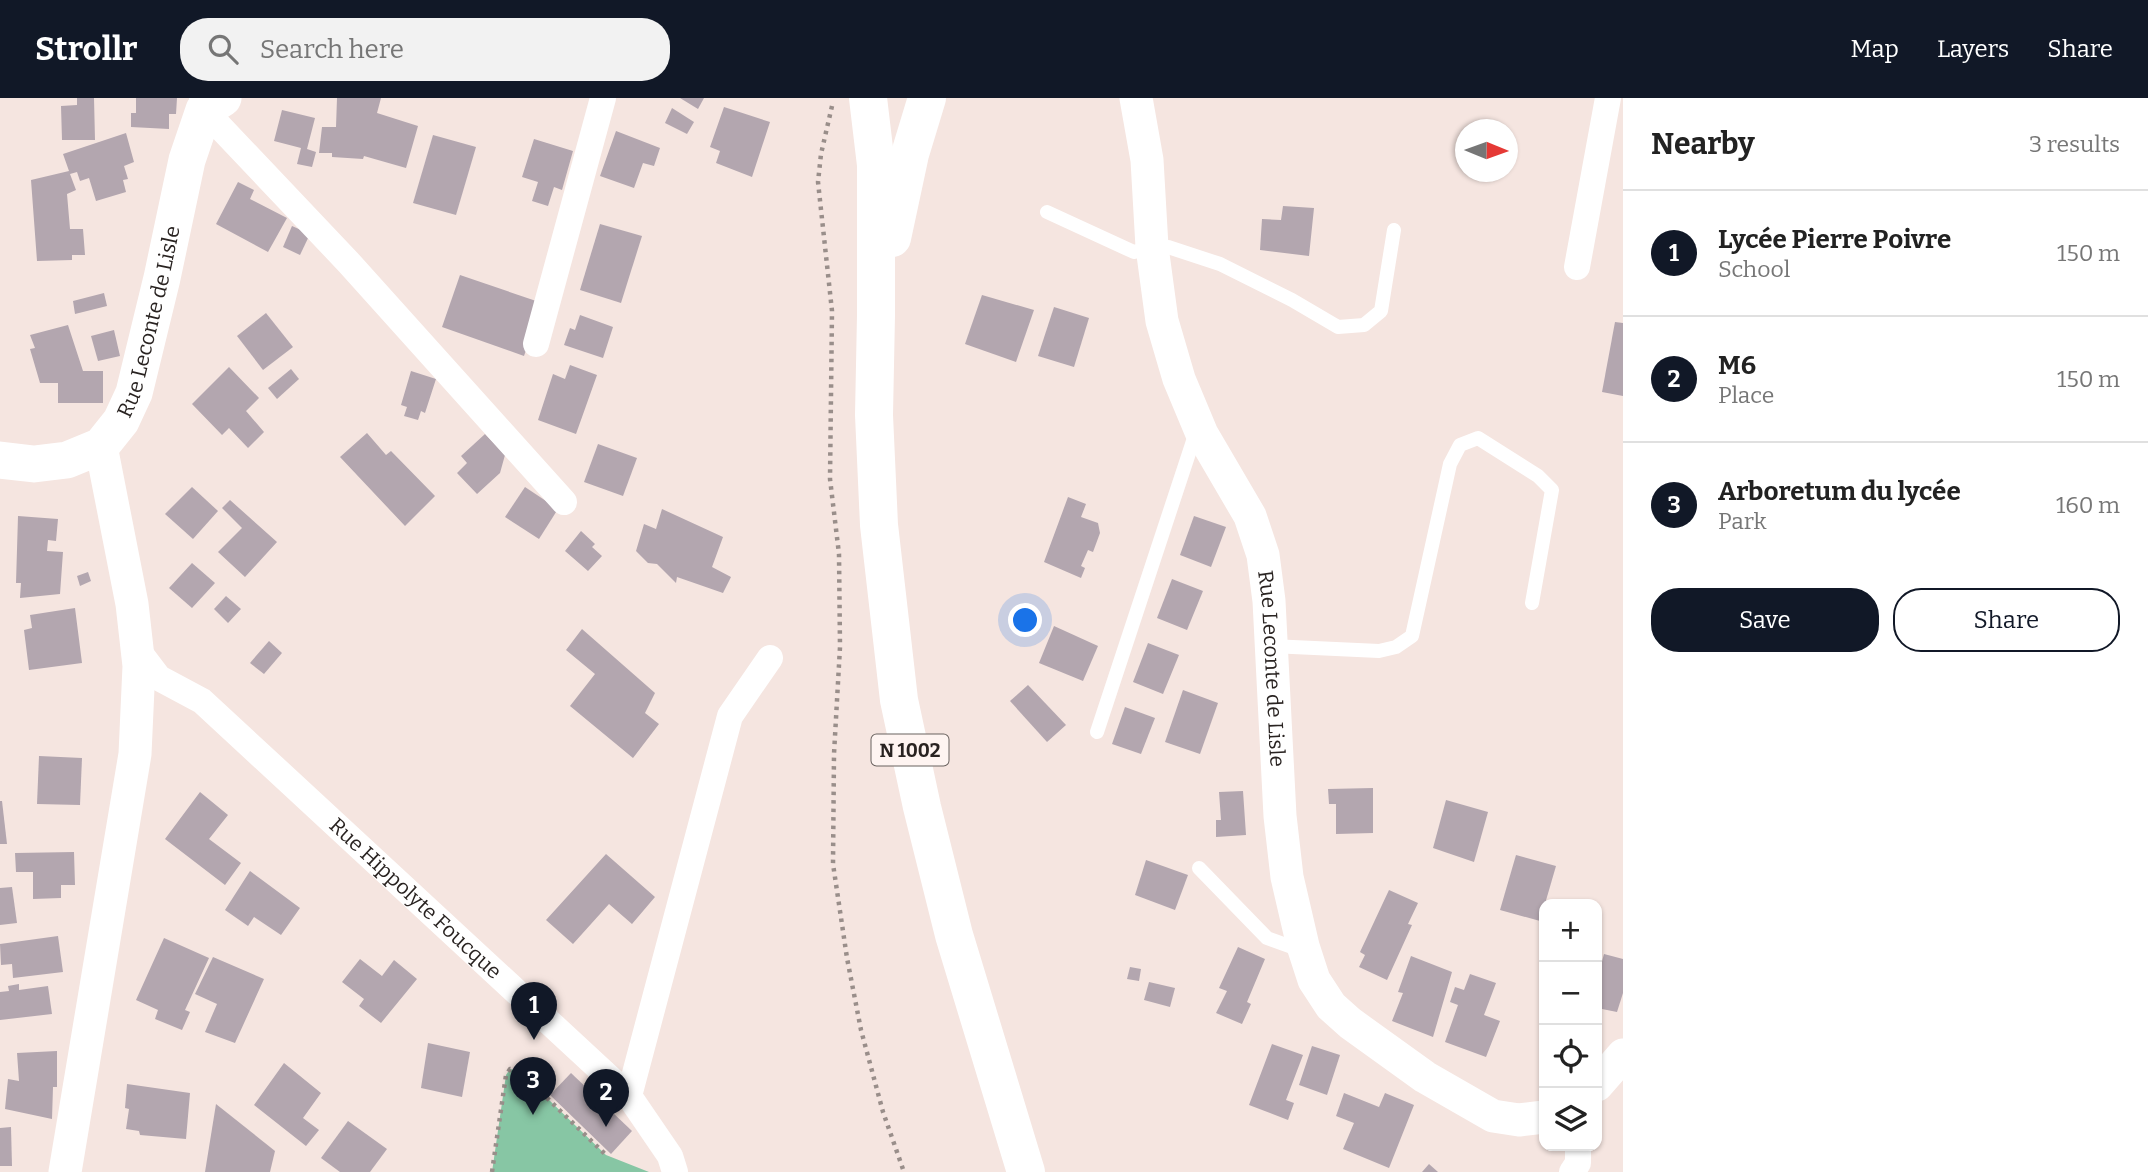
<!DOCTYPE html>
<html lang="en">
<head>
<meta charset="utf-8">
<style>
  :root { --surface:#fff; --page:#f2f2f2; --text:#222; --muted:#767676; --line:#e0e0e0; --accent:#111827 }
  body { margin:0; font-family:Bitter,serif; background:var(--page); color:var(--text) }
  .controls { position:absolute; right:21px; bottom:21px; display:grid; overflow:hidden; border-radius:14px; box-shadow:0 2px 5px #0004 }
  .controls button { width:63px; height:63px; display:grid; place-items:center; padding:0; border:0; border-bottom:2px solid var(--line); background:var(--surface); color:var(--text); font:35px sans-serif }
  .compass { position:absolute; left:1455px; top:21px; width:63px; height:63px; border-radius:50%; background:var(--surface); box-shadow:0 2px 5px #0004; rotate:91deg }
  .you { position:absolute; left:1026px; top:523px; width:24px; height:24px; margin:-18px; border:5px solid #fff; border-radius:50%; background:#1a73e8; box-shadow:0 0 0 10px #1a73e833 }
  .badge { display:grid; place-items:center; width:46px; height:46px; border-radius:50%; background:var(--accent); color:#fff; font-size:23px; font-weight:700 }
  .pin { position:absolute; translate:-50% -58px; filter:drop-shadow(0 2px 4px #0008) }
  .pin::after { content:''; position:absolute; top:37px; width:24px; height:21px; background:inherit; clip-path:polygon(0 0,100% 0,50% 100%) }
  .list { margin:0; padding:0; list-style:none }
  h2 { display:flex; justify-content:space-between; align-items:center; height:91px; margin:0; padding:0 28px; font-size:30px }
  h2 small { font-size:23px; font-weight:400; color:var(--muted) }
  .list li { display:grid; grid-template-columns:46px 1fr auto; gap:21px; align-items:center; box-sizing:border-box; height:126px; padding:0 28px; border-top:2px solid var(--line) }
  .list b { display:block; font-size:26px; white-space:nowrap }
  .list p { margin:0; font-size:23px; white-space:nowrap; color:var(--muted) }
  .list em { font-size:23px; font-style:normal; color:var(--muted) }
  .actions { display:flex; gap:14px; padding:21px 28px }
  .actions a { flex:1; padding:16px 0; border:2px solid var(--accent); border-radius:28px; text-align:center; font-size:24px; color:var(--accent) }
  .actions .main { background:var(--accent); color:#fff }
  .icon { flex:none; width:38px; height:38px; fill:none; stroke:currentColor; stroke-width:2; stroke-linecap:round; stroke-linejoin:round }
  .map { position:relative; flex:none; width:1623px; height:1074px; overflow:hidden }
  header { display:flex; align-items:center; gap:42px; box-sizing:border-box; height:98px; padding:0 35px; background:var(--accent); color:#fff }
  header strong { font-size:33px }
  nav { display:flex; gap:38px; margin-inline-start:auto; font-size:24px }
  .search { width:490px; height:63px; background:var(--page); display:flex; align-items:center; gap:18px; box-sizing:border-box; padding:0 24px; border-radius:28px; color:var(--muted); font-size:26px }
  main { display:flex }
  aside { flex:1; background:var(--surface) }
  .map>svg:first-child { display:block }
  .green { fill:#87c6a4 }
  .building { fill:#b3a6af }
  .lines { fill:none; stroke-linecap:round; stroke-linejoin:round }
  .path { stroke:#998e8a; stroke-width:4.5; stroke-dasharray:3.5 5; stroke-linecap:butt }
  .service { stroke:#fff; stroke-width:14 }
  .minor { stroke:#fff; stroke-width:26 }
  .tertiary { stroke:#fff; stroke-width:33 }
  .secondary { stroke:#fff; stroke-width:37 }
  .primary { stroke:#fff; stroke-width:38 }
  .labels { text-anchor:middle; stroke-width:5; stroke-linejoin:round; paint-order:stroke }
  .shield { fill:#fef4f1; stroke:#69625f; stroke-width:2 }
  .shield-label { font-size:19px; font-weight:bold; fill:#292321 }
  .street-label { font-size:21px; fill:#292321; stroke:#fef4f1 }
</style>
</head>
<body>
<header>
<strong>Strollr</strong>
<div class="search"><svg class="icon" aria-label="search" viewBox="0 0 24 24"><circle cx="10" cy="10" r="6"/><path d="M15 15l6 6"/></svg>Search here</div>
<nav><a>Map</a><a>Layers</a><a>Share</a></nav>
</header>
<main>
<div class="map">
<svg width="1623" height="1074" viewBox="0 0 1623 1074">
  <rect width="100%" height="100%" fill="#f5e5e0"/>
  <path class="green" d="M510 971 519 973 606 1057 649 1074H492L506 977Z"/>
  <g class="building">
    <path d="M77 0H94L95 42H62L61 8 77 7Z"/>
    <path d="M136 0H177L176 16H169V31L131 29V15H136Z"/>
    <path d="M337 0H381L377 15 418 28 406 70 364 58 363 61 332 59V55H319L322 29H336Z"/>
    <path d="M680 0H704L698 11Z"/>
    <path d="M724 9 770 24 752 79 716 65 720 53 710 49Z"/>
    <path d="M672 10 694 24 687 36 665 25Z"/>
    <path d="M282 12 315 20 307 51 316 54 312 69 297 66 301 50 274 43Z"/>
    <path d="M616 33 660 50 654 68 643 65 634 90 600 78Z"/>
    <path d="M126 35 134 64 124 68 128 81 123 82 126 94 96 103 89 80 80 83 77 74 70 76 76 92 67 96 70 131H83L85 157H72V162L37 163 31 82 69 73 63 56Z"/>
    <path d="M433 37 476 49 456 117 413 105Z"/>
    <path d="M534 41 573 53 562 92 554 89 548 108 532 103 538 84 522 79Z"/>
    <path d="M238 84 254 92 250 101 287 120 268 154 216 126Z"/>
    <path d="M1283 108 1314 110 1309 158 1260 152 1262 121 1281 122Z"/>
    <path d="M600 126 642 138 621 205 580 192Z"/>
    <path d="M292 128 310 136 300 157 283 149Z"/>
    <path d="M460 177 542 205 524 258 442 229Z"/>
    <path d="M104 195 107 208 75 216 73 203Z"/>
    <path d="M982 197 1034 212 1016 264 965 246Z"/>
    <path d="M1054 209 1089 220 1074 269 1038 258Z"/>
    <path d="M266 215 293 249 263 272 237 238Z"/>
    <path d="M580 217 613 229 603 260 564 247 570 230 575 232Z"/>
    <path d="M1615 224 1623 225V298L1602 294Z"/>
    <path d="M68 227 83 273H103V305H58V285H40L30 251 35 250 30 237Z"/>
    <path d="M114 232 120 258 98 263 91 238Z"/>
    <path d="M570 267 597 277 576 336 538 322 553 276 565 281Z"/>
    <path d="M229 269 259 300 246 313 264 334 248 350 229 330 222 337 192 306Z"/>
    <path d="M291 271 299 281 277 301 268 290Z"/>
    <path d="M411 273 436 281 425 315 421 313 418 322 404 318 407 309 401 307Z"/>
    <path d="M367 335 386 357 391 353 435 398 405 428 340 359Z"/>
    <path d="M485 336 505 357 500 375 477 396 457 375 467 365 461 358Z"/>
    <path d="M598 346 637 360 623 398 584 384Z"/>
    <path d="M192 389 218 413 193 441 165 416Z"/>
    <path d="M525 389 558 411 539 441 505 419Z"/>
    <path d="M1068 399 1086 406 1081 419 1098 425 1100 435 1093 454 1088 452 1081 468 1085 470 1081 480 1044 464Z"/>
    <path d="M230 402 277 444 245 479 218 454 242 430 222 410Z"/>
    <path d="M662 411 723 439 712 469 731 479 723 495 677 479 676 485 657 466 648 465 636 453 644 426 656 431Z"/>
    <path d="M18 418 58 421 56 443 48 442 47 453 63 454 60 496 20 500 21 485H16Z"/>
    <path d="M1194 418 1226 429 1211 469 1180 457Z"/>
    <path d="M581 433 595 446 592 449 602 458 588 473 565 453Z"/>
    <path d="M192 465 215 485 192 510 169 490Z"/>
    <path d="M88 474 91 483 80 488 77 478Z"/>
    <path d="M1172 481 1203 493 1187 532 1157 520Z"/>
    <path d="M226 498 241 511 228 525 214 511Z"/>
    <path d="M75 510 82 565 29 572 24 532 32 530 30 517Z"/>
    <path d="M1054 528 1098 548 1083 583 1039 565Z"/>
    <path d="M582 531 655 595 645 615 659 626 633 660 570 608 595 576 566 552Z"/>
    <path d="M269 543 282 555 264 576 250 565Z"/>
    <path d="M1148 545 1179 557 1163 596 1133 584Z"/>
    <path d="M1028 587 1066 627 1047 644 1010 603Z"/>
    <path d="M1183 592 1218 605 1200 656 1165 644Z"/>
    <path d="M1125 609 1155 620 1141 656 1112 646Z"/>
    <path d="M39 658 82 660 80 707 37 706Z"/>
    <path d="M1373 690V735L1336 736V706H1329L1328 691Z"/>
    <path d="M1243 693 1246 737 1216 739V722H1221L1219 694Z"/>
    <path d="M200 694 228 717 209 741 241 765 225 787 165 741Z"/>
    <path d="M1446 702 1488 714 1474 764 1433 750Z"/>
    <path d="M0 703H2L7 746H0Z"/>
    <path d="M74 754 75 787H61V800L33 801V774H16L15 755Z"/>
    <path d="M606 756 655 799 632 826 609 806 573 846 546 822Z"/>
    <path d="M1516 757 1556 768 1540 823 1500 812Z"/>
    <path d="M1146 762 1188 777 1175 812 1135 797Z"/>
    <path d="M250 773 300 810 281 837 254 819 248 828 225 812Z"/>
    <path d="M12 789 17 825 0 827V790Z"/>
    <path d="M1389 792 1418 805 1408 826 1412 827 1387 882 1359 869 1365 857 1360 854Z"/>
    <path d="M58 838 63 874 13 880 12 866 1 867 0 846Z"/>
    <path d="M164 840 209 860 185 912 190 914 182 932 155 921 158 912 136 902Z"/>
    <path d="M1238 849 1265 861 1247 904 1251 906 1242 926 1216 915 1227 893 1219 890Z"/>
    <path d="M1604 856 1623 861V895L1617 914 1597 910V882Z"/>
    <path d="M1411 858 1452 874 1433 939 1392 923 1403 895 1398 894Z"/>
    <path d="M213 859 264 881 235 945 205 934 217 906 195 896Z"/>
    <path d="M360 861 382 878 394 862 417 881 381 925 359 908 364 901 342 884Z"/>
    <path d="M1130 869 1141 871 1139 883 1127 881Z"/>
    <path d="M1470 876 1496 885 1484 917 1500 923 1486 959 1445 944 1458 907 1450 904 1455 889 1464 892Z"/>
    <path d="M1149 884 1175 890 1170 909 1144 902Z"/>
    <path d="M19 886V892L48 888 52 916 0 922V894L9 893 8 888Z"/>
    <path d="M428 945 470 954 462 999 421 990Z"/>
    <path d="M1272 946 1303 957 1286 1002 1294 1005 1288 1022 1249 1007Z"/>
    <path d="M1312 948 1340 957 1327 997 1299 987Z"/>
    <path d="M57 953V989H53L52 1021 5 1011 8 981 19 983 17 955Z"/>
    <path d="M284 965 321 995 303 1020 319 1032 306 1048 254 1007Z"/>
    <path d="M571 975 632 1033 611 1056 550 997Z"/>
    <path d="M127 986 190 995 186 1041 140 1037 139 1033 126 1031 129 1011 125 1010Z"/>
    <path d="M1344 995 1379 1009 1385 995 1414 1007 1389 1070 1343 1051 1354 1025 1336 1018Z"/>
    <path d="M216 1006 275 1053 270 1074H205Z"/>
    <path d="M348 1023 387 1051 370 1074H340L321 1060Z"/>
    <path d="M11 1029 12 1068H0V1030Z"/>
    <path d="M1429 1066 1438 1074H1422Z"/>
  </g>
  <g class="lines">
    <g class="path">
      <path d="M832 8 821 56 818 84 832 213 830 381 839 456 840 549 834 656 833 766 847 860 861 932 883 1014 904 1074"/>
      <path d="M492 1074 506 977 510 971 519 973 606 1057"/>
    </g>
    <g class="service">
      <path d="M1047 114 1134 154 1152 149H1168L1220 166 1292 202 1338 229 1364 227 1381 213 1394 132"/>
      <path d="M1271 548 1379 553 1396 549 1412 538 1450 366 1460 347 1478 340 1538 378 1552 392 1532 505"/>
      <path d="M1097 634 1196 334"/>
      <path d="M1199 770 1267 840 1303 853"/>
    </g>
    <g class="minor">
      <path d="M202 0 204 12 349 165 564 404"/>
      <path d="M1577 169 1608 0"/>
      <path d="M536 246 603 0"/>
      <path id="s1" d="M137 551 159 580 202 603 629 998 730 618 770 560"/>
      <path d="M629 998 670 1058 675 1074"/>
      <path d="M1572 1074 1578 1065V1048"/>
    </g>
    <g class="tertiary">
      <path id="s2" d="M1136 0 1147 62 1152 149 1162 223 1179 281 1202 336 1250 418 1263 457 1269 503 1280 718 1287 779 1303 848 1314 882 1331 908 1350 925 1425 979 1493 1018 1519 1022 1544 1019"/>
      <path d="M1597 987 1623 957"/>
      <path d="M65 1074 135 656 139 568 132 506 101 348"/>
    </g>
    <path class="secondary" id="s3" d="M0 362 34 366 67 362 101 348 121 323 134 295 162 180 187 62 204 12 223 0"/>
    <g class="primary">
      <path d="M868 0 876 67V217L874 317 879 427 899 602 922 709 954 837 1026 1074"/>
      <path d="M892 140 910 56 927 0"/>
    </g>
  </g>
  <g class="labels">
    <rect class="shield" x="871.5" y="636.5" width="77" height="31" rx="5"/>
    <g class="shield-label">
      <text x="910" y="659">N 1002</text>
    </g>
    <g class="street-label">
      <text dy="7" stroke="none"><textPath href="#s3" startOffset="240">Rue Leconte de Lisle</textPath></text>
      <text dy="7" stroke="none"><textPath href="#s2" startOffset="595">Rue Leconte de Lisle</textPath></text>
      <text dy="7" stroke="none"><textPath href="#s1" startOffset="376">Rue Hippolyte Foucque</textPath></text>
    </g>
  </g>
</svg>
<div class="controls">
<button>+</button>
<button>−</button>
<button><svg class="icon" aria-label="locate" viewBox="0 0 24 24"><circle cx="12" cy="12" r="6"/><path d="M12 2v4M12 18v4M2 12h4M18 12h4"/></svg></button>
<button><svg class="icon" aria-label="layers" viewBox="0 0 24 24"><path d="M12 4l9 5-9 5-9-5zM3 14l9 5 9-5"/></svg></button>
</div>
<svg class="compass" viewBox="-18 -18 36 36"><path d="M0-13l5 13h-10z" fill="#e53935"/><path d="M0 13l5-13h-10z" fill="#767676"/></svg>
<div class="you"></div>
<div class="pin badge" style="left:534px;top:942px">1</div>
<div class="pin badge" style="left:606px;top:1029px">2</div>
<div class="pin badge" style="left:533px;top:1017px">3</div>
</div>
<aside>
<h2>Nearby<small>3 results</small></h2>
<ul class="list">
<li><span class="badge">1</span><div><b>Lycée Pierre Poivre</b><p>School</p></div><em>150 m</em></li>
<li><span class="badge">2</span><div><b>M6</b><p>Place</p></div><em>150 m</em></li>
<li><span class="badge">3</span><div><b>Arboretum du lycée</b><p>Park</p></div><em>160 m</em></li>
</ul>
<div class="actions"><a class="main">Save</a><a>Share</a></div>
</aside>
</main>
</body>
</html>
